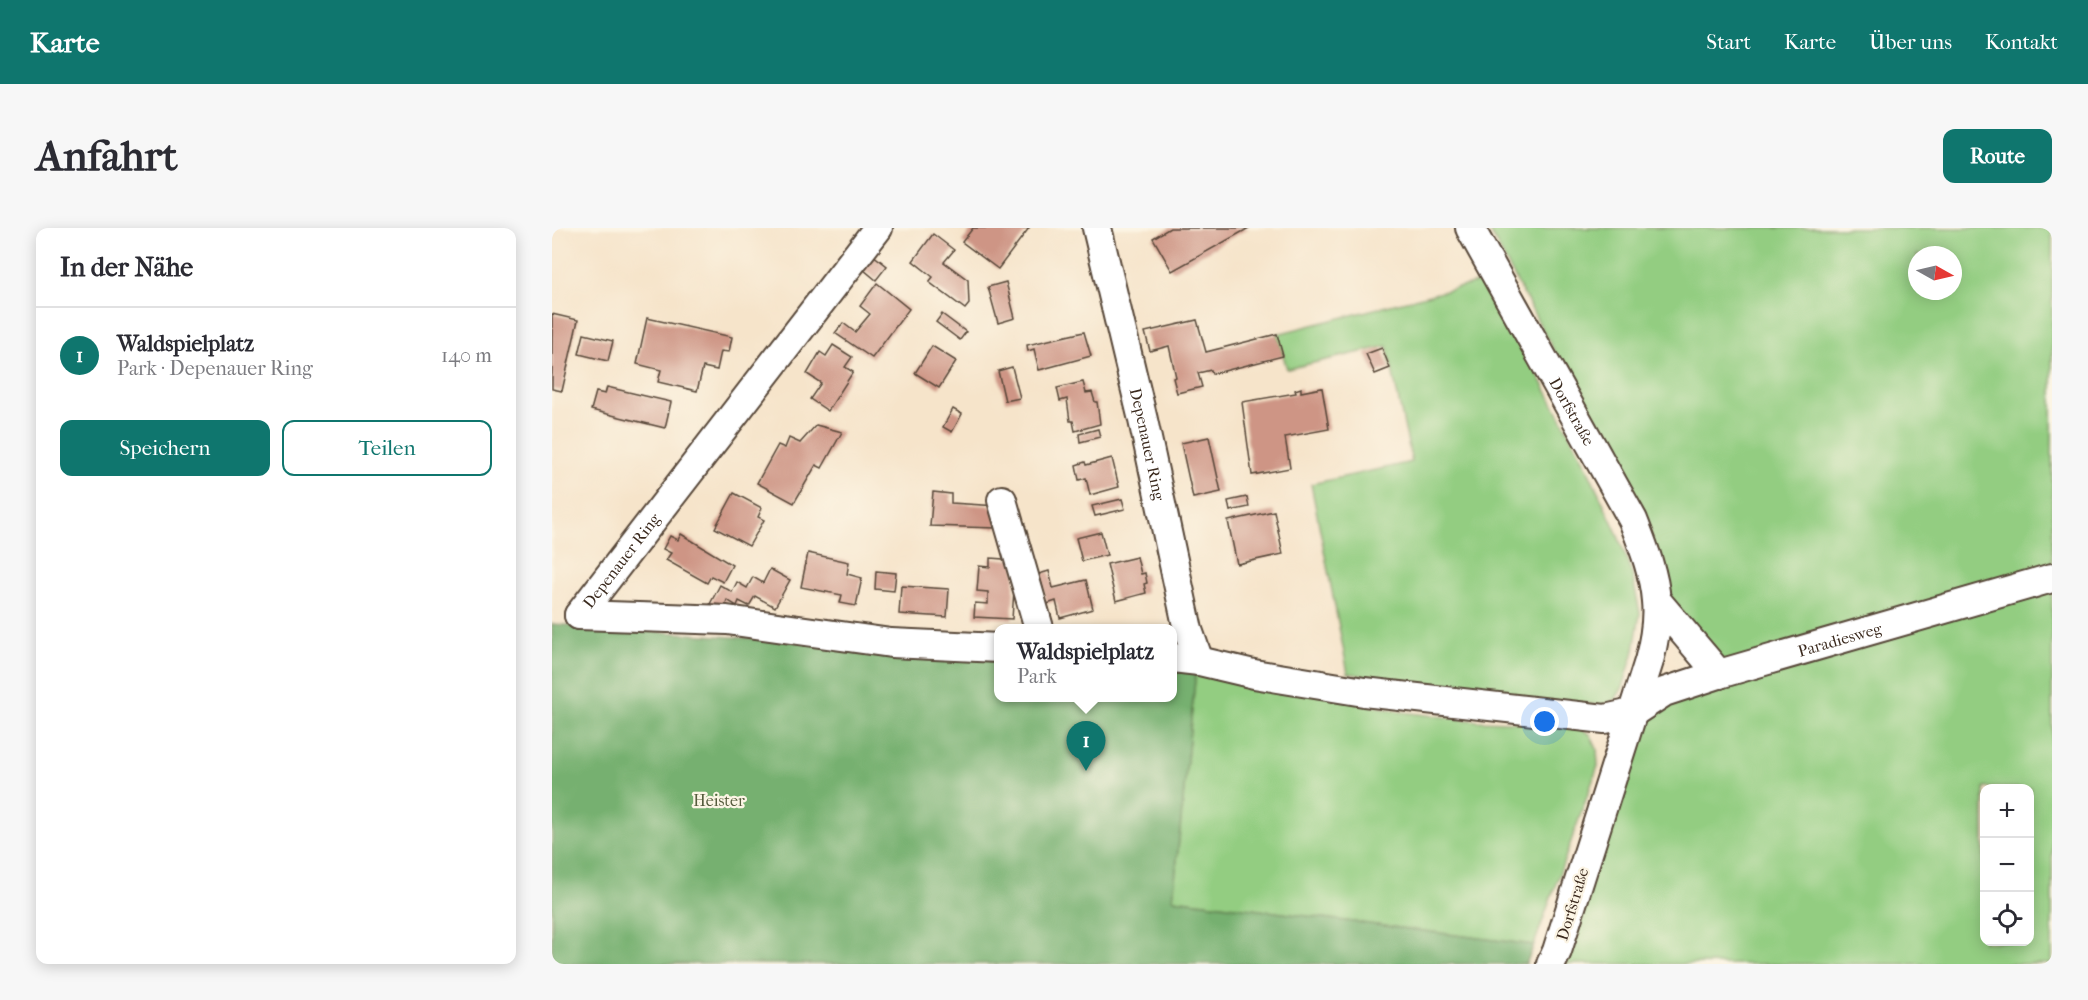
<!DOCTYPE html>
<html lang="de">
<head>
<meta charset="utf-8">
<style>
  :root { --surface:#fff; --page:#f7f7f7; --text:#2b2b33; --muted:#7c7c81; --line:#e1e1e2; --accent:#0f766e }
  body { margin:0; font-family:"IM FELL French Canon",serif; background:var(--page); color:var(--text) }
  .controls { position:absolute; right:18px; bottom:18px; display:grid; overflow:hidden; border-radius:12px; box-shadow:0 3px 15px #0003 }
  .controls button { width:54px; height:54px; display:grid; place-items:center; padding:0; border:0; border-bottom:2px solid var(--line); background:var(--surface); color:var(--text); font:30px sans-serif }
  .compass { position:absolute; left:1356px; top:18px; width:54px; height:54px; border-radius:50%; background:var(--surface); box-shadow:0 3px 15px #0003; rotate:98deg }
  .you { position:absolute; left:993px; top:494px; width:21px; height:21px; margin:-15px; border:4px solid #fff; border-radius:50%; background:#1a73e8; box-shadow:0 0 0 9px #1a73e833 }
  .badge { display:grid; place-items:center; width:39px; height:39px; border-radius:50%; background:var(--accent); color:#fff; font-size:20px; font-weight:700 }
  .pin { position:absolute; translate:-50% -50px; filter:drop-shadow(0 2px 3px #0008) }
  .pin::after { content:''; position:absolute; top:32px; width:21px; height:18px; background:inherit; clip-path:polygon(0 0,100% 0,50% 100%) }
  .popup { position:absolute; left:442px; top:396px; width:183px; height:78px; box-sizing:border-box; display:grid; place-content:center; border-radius:12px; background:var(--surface); filter:drop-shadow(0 2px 4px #0005); font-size:20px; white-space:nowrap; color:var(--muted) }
  .popup b { font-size:22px; color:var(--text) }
  .popup::after { content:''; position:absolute; left:50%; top:100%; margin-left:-12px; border:12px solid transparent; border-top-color:var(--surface) }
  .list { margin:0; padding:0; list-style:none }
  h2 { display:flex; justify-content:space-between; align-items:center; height:78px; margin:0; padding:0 24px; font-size:26px }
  h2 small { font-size:20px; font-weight:400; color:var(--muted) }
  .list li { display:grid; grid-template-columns:39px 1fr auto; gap:18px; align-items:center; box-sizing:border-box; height:96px; padding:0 24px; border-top:2px solid var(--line) }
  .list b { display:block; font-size:22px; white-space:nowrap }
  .list p { margin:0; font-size:20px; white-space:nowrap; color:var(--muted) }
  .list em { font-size:20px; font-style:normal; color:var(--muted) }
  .actions { display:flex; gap:12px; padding:18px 24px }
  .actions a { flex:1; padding:14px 0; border:2px solid var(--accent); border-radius:12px; text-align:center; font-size:21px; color:var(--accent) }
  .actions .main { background:var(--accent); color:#fff }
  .icon { flex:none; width:33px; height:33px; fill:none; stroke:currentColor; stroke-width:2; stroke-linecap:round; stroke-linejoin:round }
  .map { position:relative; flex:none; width:1500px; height:736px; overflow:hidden; border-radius:12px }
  header { display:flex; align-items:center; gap:36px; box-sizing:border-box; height:84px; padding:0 30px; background:var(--accent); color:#fff }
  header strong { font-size:28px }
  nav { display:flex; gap:33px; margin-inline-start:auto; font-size:21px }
  .intro { display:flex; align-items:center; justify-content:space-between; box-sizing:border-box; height:144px; padding:0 36px }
  h1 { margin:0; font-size:42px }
  .button { padding:15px 27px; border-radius:12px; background:var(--accent); color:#fff; font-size:21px; font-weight:700 }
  main { display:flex; gap:36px; padding:0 36px }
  aside { flex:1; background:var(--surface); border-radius:12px; box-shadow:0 3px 15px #0003 }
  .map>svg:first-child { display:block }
  .green { fill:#93cd81; stroke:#677c50; stroke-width:1.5; fill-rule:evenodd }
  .forest { fill:#76b06f; stroke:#586d46; stroke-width:1.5 }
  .building { fill:#ce9585 }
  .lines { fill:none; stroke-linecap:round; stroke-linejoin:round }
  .minor-casing { stroke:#574638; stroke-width:32 }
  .minor { stroke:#fff; stroke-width:28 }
  .labels { text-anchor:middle; stroke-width:4.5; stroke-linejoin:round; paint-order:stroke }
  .street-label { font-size:16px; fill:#3b2a1e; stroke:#fcf5e5 }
  .park-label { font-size:16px; fill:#555b3c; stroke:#fcf5e5 }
</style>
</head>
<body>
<header>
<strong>Karte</strong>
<nav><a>Start</a><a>Karte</a><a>Über uns</a><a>Kontakt</a></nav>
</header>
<div class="intro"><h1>Anfahrt</h1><a class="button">Route</a></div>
<main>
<aside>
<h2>In der Nähe<small></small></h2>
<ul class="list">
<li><span class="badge">1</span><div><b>Waldspielplatz</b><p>Park · Depenauer Ring</p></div><em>140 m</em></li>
</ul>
<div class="actions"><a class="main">Speichern</a><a>Teilen</a></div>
</aside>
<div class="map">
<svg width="1500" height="736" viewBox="0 0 1500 736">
  <rect width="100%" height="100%" fill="#fcf5e5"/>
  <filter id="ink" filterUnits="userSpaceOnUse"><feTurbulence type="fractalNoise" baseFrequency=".0167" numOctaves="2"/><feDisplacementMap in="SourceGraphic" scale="12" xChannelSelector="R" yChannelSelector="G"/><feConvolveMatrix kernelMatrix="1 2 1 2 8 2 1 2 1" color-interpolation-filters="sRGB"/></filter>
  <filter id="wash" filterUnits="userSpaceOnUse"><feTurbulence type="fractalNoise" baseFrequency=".008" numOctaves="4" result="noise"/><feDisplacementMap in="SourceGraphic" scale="24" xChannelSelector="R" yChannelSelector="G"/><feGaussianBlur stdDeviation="1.35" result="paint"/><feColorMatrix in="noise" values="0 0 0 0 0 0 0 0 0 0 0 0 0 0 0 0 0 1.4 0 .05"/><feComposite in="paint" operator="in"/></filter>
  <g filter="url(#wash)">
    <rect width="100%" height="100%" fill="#f6e4ca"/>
    <g class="green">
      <path d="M936 0H1500V343L1170 438 1112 370 1108 341 1093 284 1057 225ZM1365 27H1401V63H1365Z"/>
      <path d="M936 52 1032 233 1065 305 1080 346 1088 385 1082 423 1071 459 1063 472 1050 477 921 467 796 445 759 256 860 234 835 118 735 141 725 106Z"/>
      <path d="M1500 358V736H1008L1086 491 1111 475ZM1432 560H1478V714H1432Z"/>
      <path d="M644 442 759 463 850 484 926 493 1021 496 1038 506 1045 521 1046 538 982 717 621 671Z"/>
    </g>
    <path class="forest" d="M0 396 447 428V470H621V441L644 442 621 671 982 717 974 736H0Z"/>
    <g id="blocks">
      <g class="building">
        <path d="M421 0H477L446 41 410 14Z"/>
        <path d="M618 0H697L620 43 601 10Z"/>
        <path d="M381 6 402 22 392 34 416 52 417 76 413 81 377 54 381 49 361 33Z"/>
        <path d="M321 27 335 38 324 52 311 41Z"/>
        <path d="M454 54 463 90 446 95 436 59Z"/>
        <path d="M325 55 357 81 320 130 283 105 291 95 303 104 318 86 308 78Z"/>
        <path d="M0 86 26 92 10 163 0 161Z"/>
        <path d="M390 86 414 104 408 112 384 94Z"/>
        <path d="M95 90 180 109 177 124 169 123 165 142 151 139 145 163 106 154 109 142 85 136Z"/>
        <path d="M645 92 654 124 725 106 731 128 660 146 659 142 646 145 650 159 625 165 621 150 624 149 617 118 598 123 593 104Z"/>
        <path d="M532 104 539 128 487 142 482 121 476 123 475 117Z"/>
        <path d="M32 106 61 113 56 133 27 126Z"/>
        <path d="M281 117 300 129 293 139 301 144 276 183 258 171 269 155 255 146 268 124 274 128Z"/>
        <path d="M380 118 404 133 387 160 363 145Z"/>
        <path d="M830 120 838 140 823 146 814 126Z"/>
        <path d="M460 139 468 170 453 173 446 143Z"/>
        <path d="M531 154 534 165 540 164 543 174H545L548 196 523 203 521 193H518L515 171 508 173 505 160Z"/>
        <path d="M55 159 119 174 113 200 39 182 44 164 53 166Z"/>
        <path d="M749 160V164L770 160 777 201 733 209 738 240 700 247 690 174 744 165 743 162Z"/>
        <path d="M401 181 410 186 400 204 391 199Z"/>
        <path d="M264 197 290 204 270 240 264 237 242 275 205 255 226 217 233 220 237 210 248 215Z"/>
        <path d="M546 201 548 209 528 214 527 206Z"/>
        <path d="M657 209 669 264 641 270 629 215Z"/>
        <path d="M560 230 567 259 538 267 534 250 527 252 524 237 533 234 534 237Z"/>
        <path d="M381 264 399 266V275L446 278 445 300 378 298Z"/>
        <path d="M182 265 210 280 206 289 212 292 197 318 163 300Z"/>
        <path d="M695 269 697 279 678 283 676 273Z"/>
        <path d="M570 271 573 281 543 288 540 278Z"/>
        <path d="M722 283 731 326 685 336 676 293Z"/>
        <path d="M549 304 555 327 530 333 524 310Z"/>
        <path d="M129 306 180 337 171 354 159 348 155 355 114 332 119 325 111 321 118 308 126 312Z"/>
        <path d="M256 325 297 334 295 346 310 350 304 378 288 375 290 367 249 359Z"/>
        <path d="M585 329 589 346 593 345 595 355 592 356 594 365 564 373 555 336Z"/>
        <path d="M438 330 464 332 460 391 422 389 423 375 436 376V364L425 363 427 338 438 339Z"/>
        <path d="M218 341 238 352 223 379 203 368 197 378 187 373 185 378 175 372 173 377 158 376 168 357 180 364 185 354 195 360 201 349 211 355Z"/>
        <path d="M324 343 344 345 342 363 323 361Z"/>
        <path d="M497 343 501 360 534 352 541 381 508 390 504 373 495 376 487 346Z"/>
        <path d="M349 358 397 361 395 389 347 386Z"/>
      </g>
    </g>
  </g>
  <g filter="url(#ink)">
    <use href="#blocks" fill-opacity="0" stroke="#574638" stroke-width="1.5"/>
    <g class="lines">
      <g class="minor-casing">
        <g id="minor">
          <path id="s1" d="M545 0 591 192 636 402 647 433"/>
          <path id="s2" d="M918 0 1081 292C1091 318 1102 345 1104 373 1106 393 1102 414 1097 433L1005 723 999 736"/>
          <path d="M450 272 487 400"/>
          <path d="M1105 373 1167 446"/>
          <path id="s3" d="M27 387 326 0"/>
          <path d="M27 387 175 392 339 415 447 420"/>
          <path id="s4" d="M621 430 647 433 702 446 812 464 1053 491 1080 485 1112 464 1167 446 1500 350"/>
        </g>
      </g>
      <use href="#minor" class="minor"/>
    </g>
  </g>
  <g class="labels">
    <g class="street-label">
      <text dy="6" stroke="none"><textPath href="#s2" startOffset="210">Dorfstraße</textPath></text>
      <text dy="6" stroke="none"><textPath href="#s1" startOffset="222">Depenauer Ring</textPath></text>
      <text dy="6" stroke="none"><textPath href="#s3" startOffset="69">Depenauer Ring</textPath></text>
      <text dy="6" stroke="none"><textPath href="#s4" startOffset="686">Paradiesweg</textPath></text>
      <text transform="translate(1020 676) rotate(-73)" y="6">Dorfstraße</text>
    </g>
    <g class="park-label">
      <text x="167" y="578">Heister</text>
    </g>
  </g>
</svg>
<div class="controls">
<button>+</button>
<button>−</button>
<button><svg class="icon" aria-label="locate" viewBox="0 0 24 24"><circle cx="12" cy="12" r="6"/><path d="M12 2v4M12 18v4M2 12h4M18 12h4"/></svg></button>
</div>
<svg class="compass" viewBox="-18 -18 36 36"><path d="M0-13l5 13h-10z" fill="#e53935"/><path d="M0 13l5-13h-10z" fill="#7c7c81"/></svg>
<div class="you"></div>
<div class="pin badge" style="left:534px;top:543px">1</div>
<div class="popup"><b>Waldspielplatz</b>Park</div>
</div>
</main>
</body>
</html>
